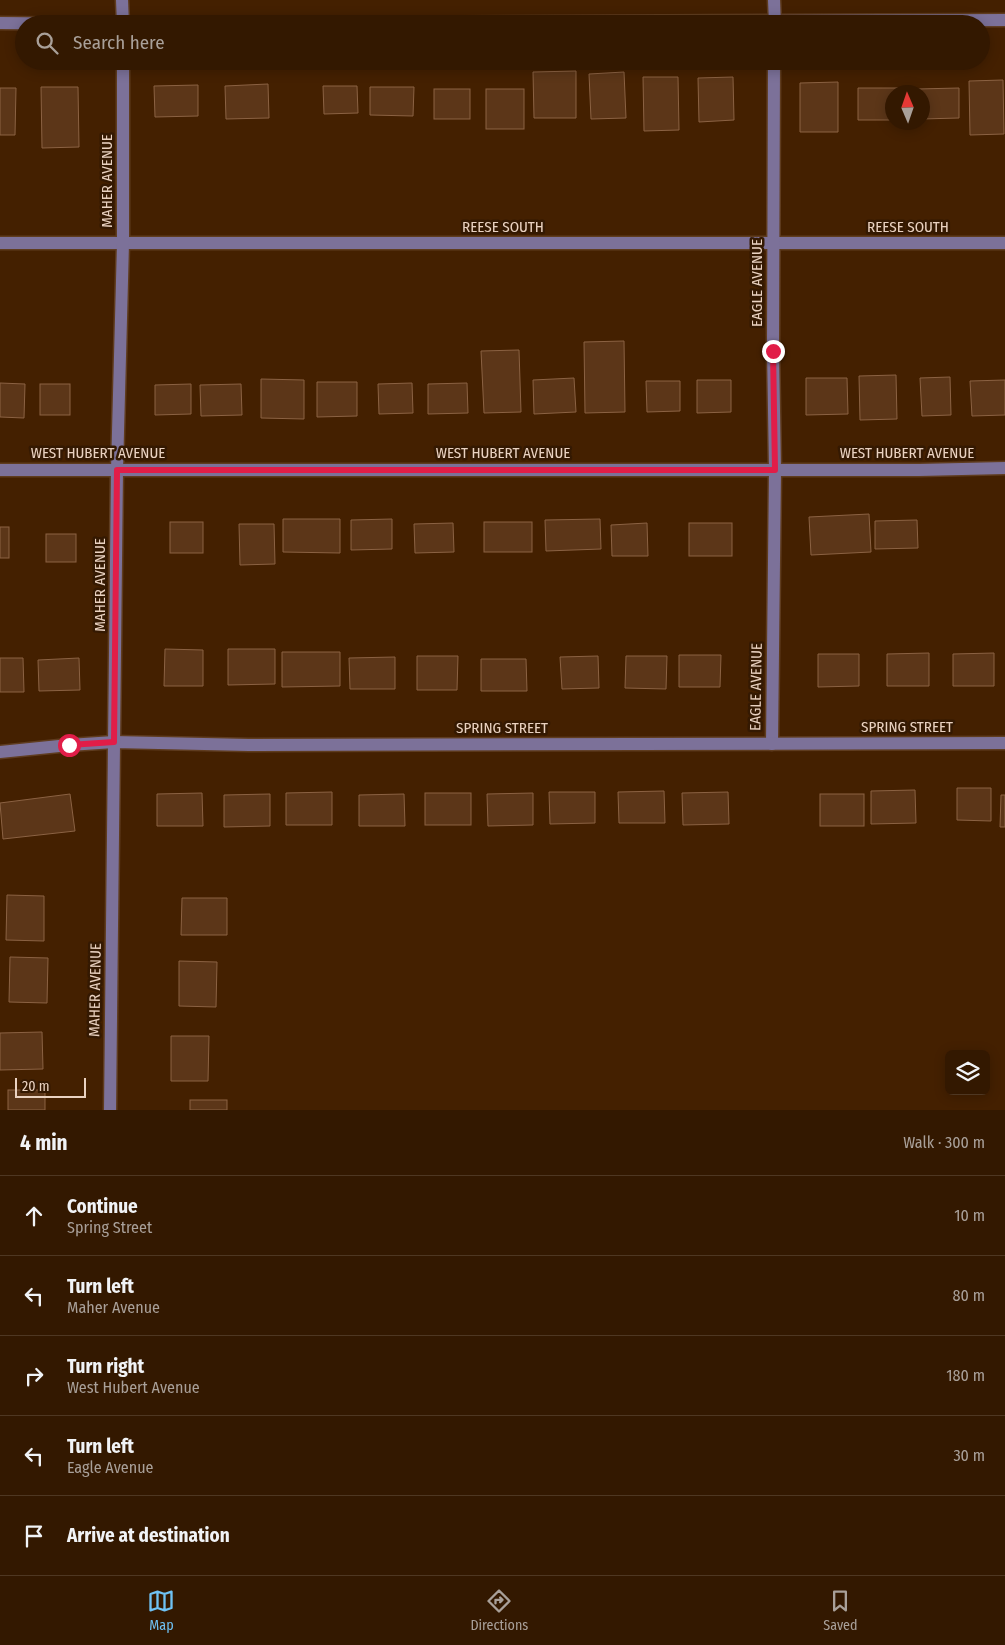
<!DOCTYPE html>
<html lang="en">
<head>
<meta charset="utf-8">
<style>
  :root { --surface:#331800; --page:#3e250f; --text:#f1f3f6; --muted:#a9a099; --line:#4e3722; --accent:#6fc2f4 }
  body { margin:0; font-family:"Fira Sans Condensed",sans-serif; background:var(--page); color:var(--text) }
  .controls { position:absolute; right:15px; bottom:15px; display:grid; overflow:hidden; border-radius:8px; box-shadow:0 2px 12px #0003 }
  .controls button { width:45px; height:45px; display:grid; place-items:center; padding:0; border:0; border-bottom:1px solid var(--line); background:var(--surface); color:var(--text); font:25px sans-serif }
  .compass { position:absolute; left:885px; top:85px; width:45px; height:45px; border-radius:50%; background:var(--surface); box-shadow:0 2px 12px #0003; rotate:358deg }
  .scale { position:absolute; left:15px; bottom:12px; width:71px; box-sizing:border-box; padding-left:5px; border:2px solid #ead2c1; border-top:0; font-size:14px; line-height:18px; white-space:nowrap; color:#ead2c1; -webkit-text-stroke:4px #341902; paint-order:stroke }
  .stop { position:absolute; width:15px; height:15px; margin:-11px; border:4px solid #e11d48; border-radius:50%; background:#fff }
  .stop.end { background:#e11d48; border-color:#fff; box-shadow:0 1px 5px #0008 }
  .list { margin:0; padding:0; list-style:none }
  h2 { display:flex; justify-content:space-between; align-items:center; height:65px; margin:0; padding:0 20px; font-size:21px }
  h2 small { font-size:16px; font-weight:400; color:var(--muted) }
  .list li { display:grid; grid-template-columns:32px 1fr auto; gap:15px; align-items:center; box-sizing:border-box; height:80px; padding:0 20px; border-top:1px solid var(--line) }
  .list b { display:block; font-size:19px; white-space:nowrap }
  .list p { margin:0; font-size:16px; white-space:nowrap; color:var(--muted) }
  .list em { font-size:16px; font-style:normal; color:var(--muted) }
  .icon { flex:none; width:28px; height:28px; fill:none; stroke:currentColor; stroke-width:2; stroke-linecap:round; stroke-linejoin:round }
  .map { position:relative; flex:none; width:1005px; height:1110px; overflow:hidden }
  .search { position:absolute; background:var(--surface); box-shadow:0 2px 12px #0003; left:15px; right:15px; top:15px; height:55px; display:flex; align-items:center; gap:12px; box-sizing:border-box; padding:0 18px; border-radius:28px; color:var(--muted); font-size:19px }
  .sheet { height:465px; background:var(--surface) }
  nav { display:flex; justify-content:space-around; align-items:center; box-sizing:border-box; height:70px; border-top:1px solid var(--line); background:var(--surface); font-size:14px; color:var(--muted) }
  nav a { display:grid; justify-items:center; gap:2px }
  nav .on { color:var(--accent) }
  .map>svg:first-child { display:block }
  .building { fill:#5c3618; stroke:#8b6243 }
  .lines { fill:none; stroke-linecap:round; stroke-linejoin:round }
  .minor-casing { stroke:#5f3c1f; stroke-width:15 }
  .minor { stroke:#7c7199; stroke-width:12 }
  .route { stroke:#e11d48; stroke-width:6 }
  .labels { text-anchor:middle; stroke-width:5; stroke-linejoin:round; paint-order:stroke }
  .street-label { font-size:15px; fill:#ead2c1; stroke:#341902 }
</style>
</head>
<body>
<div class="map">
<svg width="1005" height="1110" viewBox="0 0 1005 1110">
  <rect width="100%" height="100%" fill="#442000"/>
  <g class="building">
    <path d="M576 71V118H534L533 72Z"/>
    <path d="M624 72 626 118 591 119 589 74Z"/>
    <path d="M643 77H678L679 130 644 131Z"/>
    <path d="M733 77 734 120 699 122 698 78Z"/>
    <path d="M1003 80 1004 134 970 135 969 81Z"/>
    <path d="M838 82V132H800V83Z"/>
    <path d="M268 84 269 118 226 119 225 86Z"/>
    <path d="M198 85V116L155 117 154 86Z"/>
    <path d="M323 86H357L358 113 324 114Z"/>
    <path d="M41 87H78L79 147 42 148Z"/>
    <path d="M370 87H414L413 116 370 115Z"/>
    <path d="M0 88H16L15 135H0Z"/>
    <path d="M858 88H904V92H892V120H858Z"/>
    <path d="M959 88V118L922 119V92H917V89Z"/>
    <rect x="434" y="89" width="36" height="30"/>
    <rect x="486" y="89" width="38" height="40"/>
    <path d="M624 341 625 412 585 413 584 342Z"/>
    <path d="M519 350 521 412 484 413 481 351Z"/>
    <path d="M896 375 897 419 860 420 859 376Z"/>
    <path d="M950 377 951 415 922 416 920 378Z"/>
    <path d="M574 378 576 412 534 414 533 380Z"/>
    <path d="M806 378H847L848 414 806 415Z"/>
    <path d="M261 379 304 380V419L261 418Z"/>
    <path d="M697 380H731V412L697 413Z"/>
    <path d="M1005 380V415L972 416 970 381Z"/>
    <path d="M646 381H680V411L647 412Z"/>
    <path d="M317 382H357V416L317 417Z"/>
    <path d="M0 383 25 384 24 418 0 417Z"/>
    <path d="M412 383 413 413 379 414 378 384Z"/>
    <path d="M467 383 468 413 428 414V384Z"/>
    <rect x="40" y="384" width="30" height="31"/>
    <path d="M191 384V414L155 415V385Z"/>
    <path d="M241 384 242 415 201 416 200 385Z"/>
    <path d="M869 514 871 552 811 555 809 517Z"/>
    <path d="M283 519H340V553L283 552Z"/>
    <path d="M392 519V549L351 550V520Z"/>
    <path d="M600 519 601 549 546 551 545 520Z"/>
    <path d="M917 520 918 548 875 549V521Z"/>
    <rect x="170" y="522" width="33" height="31"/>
    <rect x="484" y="522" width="48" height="30"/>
    <path d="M453 523 454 552 415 553 414 524Z"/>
    <path d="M647 523 648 556H612L611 525Z"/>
    <rect x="689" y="523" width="43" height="33"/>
    <path d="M239 524H274L275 564 240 565Z"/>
    <rect x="0" y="527" width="9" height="31"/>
    <rect x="46" y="534" width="30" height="28"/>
    <path d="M165 649 203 650V686H164Z"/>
    <path d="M228 649H275V684L228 685Z"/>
    <path d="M282 652H340V686L282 687Z"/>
    <path d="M929 653V686H887V654Z"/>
    <path d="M994 653V686H953V654Z"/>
    <path d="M818 654H859V686L818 687Z"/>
    <path d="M679 655H721L720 687H679Z"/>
    <path d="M417 656H458L457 690H417Z"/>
    <path d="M598 656 599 688 562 689 560 657Z"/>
    <path d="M626 656H667L666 689 625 688Z"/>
    <path d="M395 657V689H350L349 658Z"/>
    <path d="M0 658H23L24 692H0Z"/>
    <path d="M79 658 80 690 39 691 38 660Z"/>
    <path d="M481 659H526L527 691H481Z"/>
    <path d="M957 788H991V821L957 820Z"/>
    <path d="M915 790 916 823 871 824V791Z"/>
    <path d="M664 791 665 823H619L618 792Z"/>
    <path d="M332 792V825H286V793Z"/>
    <path d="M549 792H595V823L550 824Z"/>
    <path d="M728 792 729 824 683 825 682 793Z"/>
    <path d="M202 793 203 826H157V794Z"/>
    <rect x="425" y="793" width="46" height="32"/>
    <path d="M533 793V825L488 826 487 794Z"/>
    <path d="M70 794 75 831 3 839 0 803Z"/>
    <path d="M270 794V826L224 827V795Z"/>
    <path d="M404 794 405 826H359V795Z"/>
    <rect x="820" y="794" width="44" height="32"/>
    <path d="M1001 795H1005V827H1000Z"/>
    <path d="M7 895 44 896V941L6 940Z"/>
    <path d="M182 898H227V935H181Z"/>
    <path d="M10 957 48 958 47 1003 9 1002Z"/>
    <path d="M179 961 217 962 216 1007 179 1006Z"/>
    <path d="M42 1032 43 1069 0 1070V1033Z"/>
    <path d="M171 1036H209L208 1081H171Z"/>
    <rect x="8" y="1090" width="37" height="20"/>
    <rect x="190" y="1100" width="37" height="10"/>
  </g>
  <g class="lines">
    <g class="minor-casing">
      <g id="minor">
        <path d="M122 0 123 24"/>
        <path d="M774 0 775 24"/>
        <path d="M0 23 98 24"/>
        <path d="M141 24 1005 20"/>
        <path d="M0 243H1005"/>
        <path d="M0 470H919L1005 468"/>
        <path d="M772 744 775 470 773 351 774 61"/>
        <path d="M0 752 69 745 114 742 249 745 1005 743"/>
        <path d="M110 1110 117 470 123 243V61"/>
      </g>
    </g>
    <use href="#minor" class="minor"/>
  </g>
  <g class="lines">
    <path class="route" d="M69 745 114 742 117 470H775L773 351"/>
  </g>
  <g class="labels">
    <g class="street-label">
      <text transform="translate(107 181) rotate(-90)" y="5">MAHER AVENUE</text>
      <text x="503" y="232">REESE SOUTH</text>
      <text x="908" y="232">REESE SOUTH</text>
      <text transform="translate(757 283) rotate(-90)" y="5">EAGLE AVENUE</text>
      <text x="98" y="458">WEST HUBERT AVENUE</text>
      <text x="503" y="458">WEST HUBERT AVENUE</text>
      <text x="907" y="458">WEST HUBERT AVENUE</text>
      <text transform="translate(100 585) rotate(-90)" y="5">MAHER AVENUE</text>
      <text transform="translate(756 687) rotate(-89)" y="5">EAGLE AVENUE</text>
      <text x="907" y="732">SPRING STREET</text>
      <text x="502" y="733">SPRING STREET</text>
      <text transform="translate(95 990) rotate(-89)" y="5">MAHER AVENUE</text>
    </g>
  </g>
</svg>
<div class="controls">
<button><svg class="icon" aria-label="layers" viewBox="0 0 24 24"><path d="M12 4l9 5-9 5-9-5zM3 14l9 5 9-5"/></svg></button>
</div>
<svg class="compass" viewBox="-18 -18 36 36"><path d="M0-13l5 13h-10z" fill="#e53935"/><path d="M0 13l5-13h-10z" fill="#a9a099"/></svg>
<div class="scale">20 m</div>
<div class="stop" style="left:69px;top:745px"></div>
<div class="stop end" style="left:773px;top:351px"></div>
<div class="search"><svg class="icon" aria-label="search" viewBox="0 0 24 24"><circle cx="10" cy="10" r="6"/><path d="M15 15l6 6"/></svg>Search here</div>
</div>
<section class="sheet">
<h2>4 min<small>Walk · 300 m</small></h2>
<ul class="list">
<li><svg class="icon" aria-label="ahead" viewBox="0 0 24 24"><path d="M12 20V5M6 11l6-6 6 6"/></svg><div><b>Continue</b><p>Spring Street</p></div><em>10 m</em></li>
<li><svg class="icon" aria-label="left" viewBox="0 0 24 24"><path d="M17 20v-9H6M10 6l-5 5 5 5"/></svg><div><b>Turn left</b><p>Maher Avenue</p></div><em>80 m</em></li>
<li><svg class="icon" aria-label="right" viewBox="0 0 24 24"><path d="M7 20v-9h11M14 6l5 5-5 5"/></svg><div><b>Turn right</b><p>West Hubert Avenue</p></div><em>180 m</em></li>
<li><svg class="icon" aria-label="left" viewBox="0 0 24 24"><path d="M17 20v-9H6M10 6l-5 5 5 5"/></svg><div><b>Turn left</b><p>Eagle Avenue</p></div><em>30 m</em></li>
<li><svg class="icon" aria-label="arrive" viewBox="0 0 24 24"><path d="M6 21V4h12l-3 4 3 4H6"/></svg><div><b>Arrive at destination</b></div></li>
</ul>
</section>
<nav>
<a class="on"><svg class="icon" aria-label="map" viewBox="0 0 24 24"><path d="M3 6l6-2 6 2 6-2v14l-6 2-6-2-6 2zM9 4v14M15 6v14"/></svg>Map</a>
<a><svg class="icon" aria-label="directions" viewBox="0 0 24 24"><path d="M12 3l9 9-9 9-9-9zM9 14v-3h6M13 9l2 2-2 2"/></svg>Directions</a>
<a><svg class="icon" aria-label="saved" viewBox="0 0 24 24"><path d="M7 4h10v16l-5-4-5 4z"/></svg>Saved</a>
</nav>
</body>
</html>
